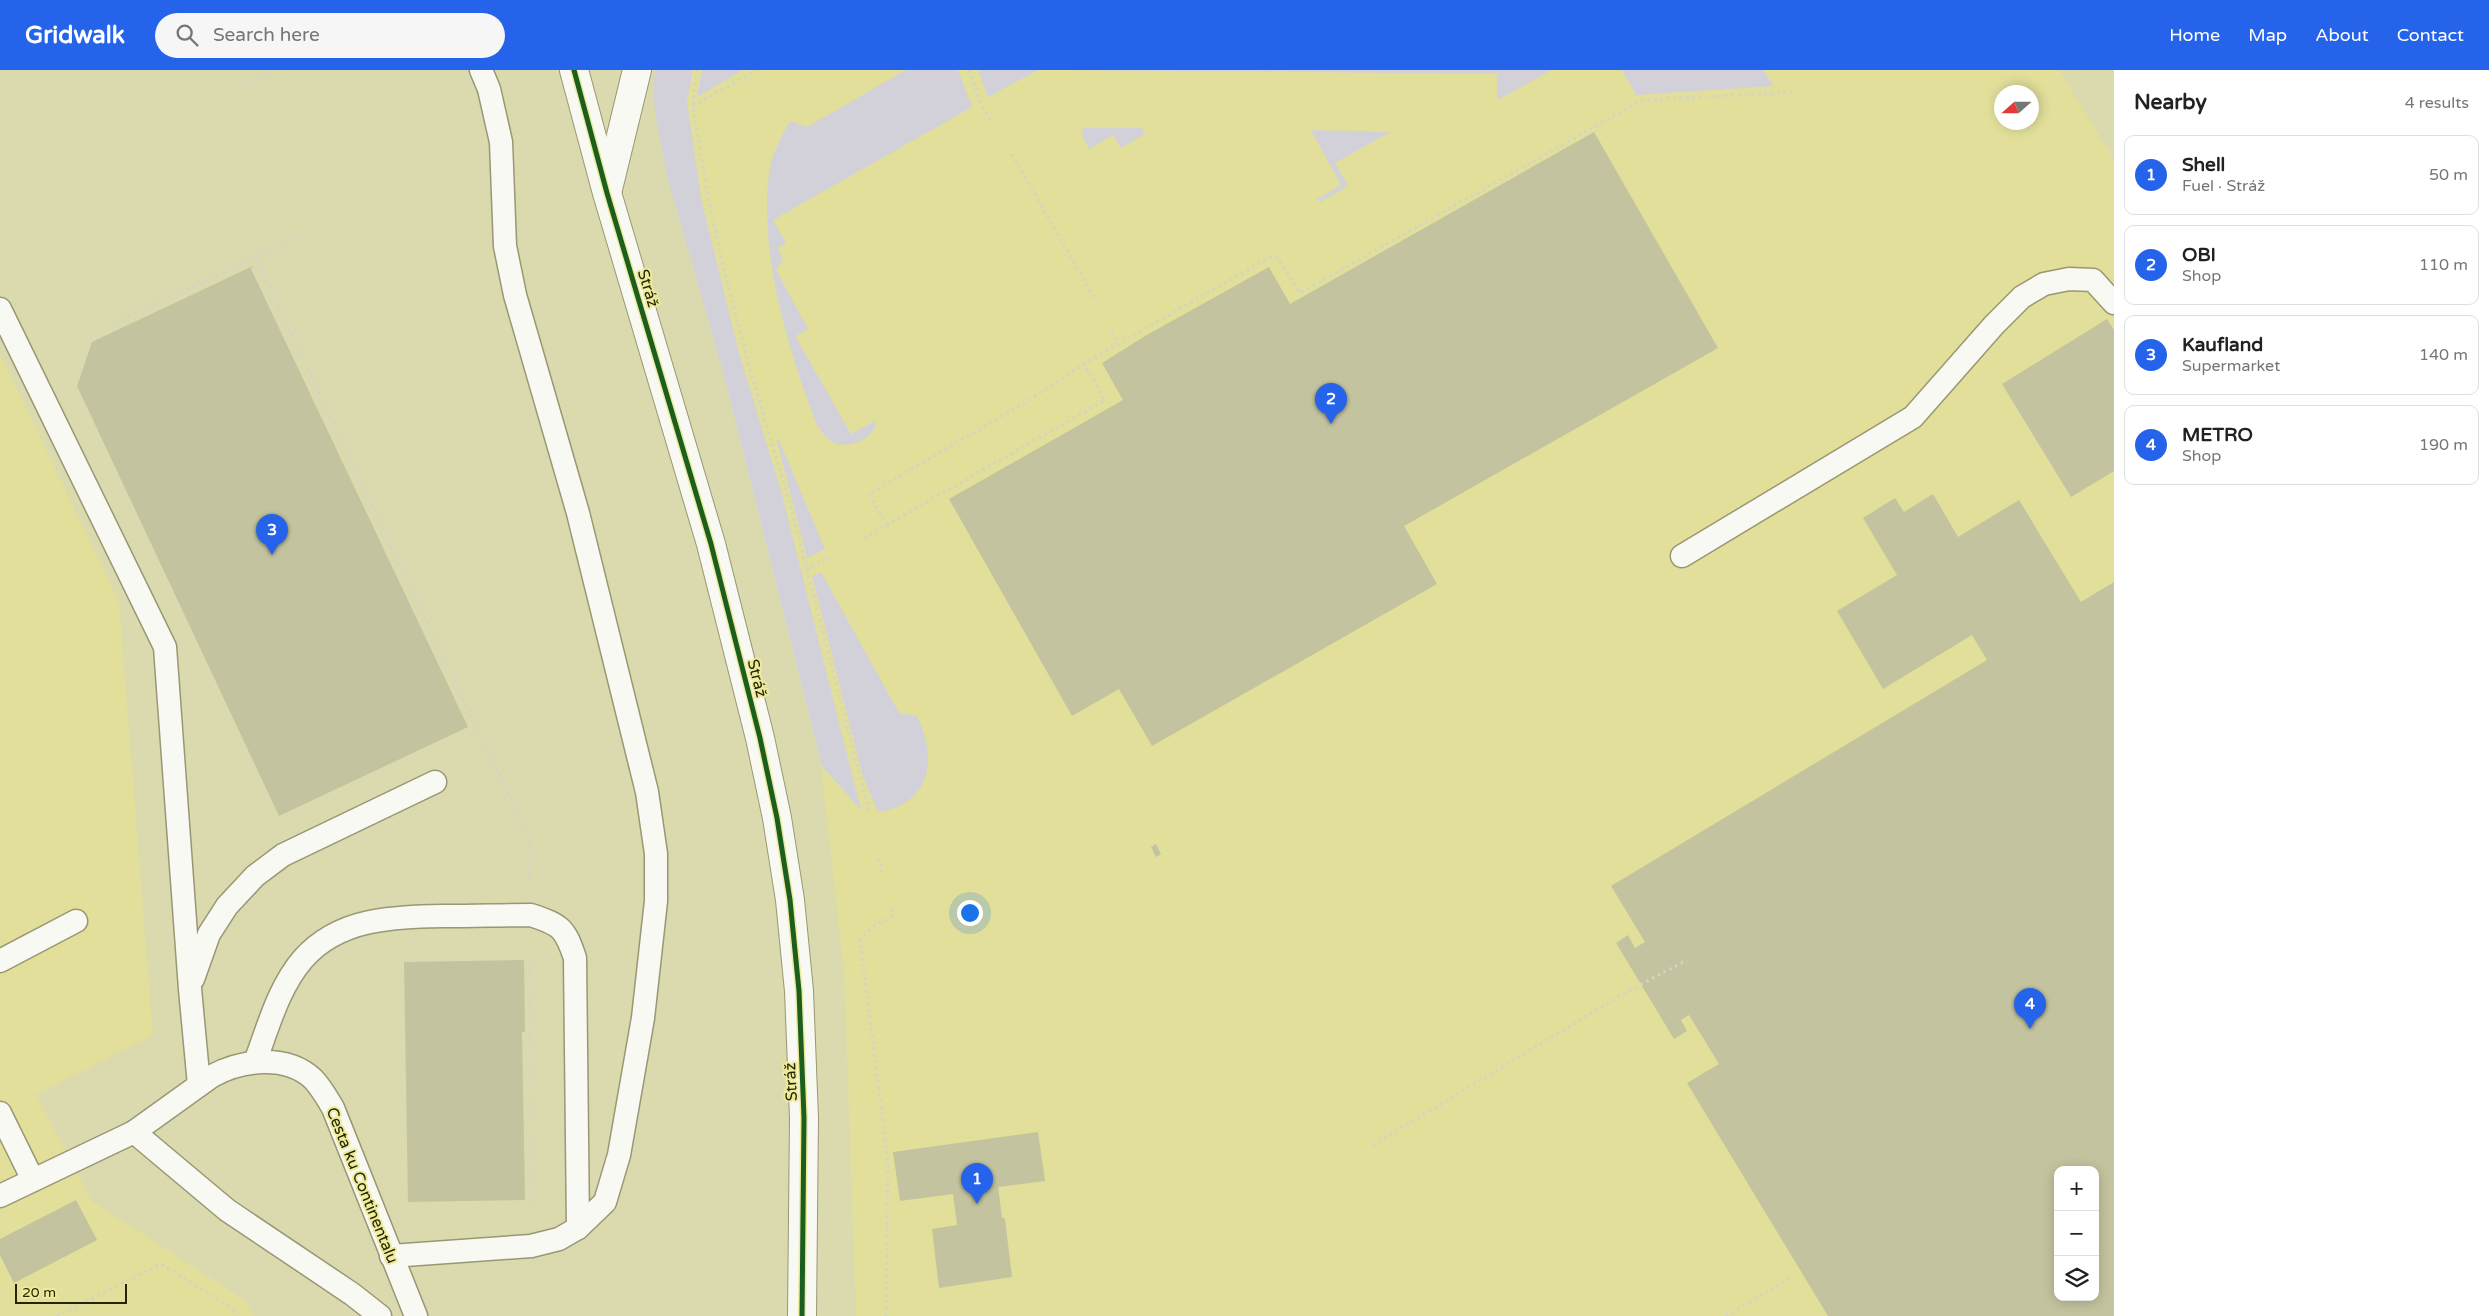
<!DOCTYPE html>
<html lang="en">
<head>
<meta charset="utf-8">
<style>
  :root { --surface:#fff; --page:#f6f6f6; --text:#222; --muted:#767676; --line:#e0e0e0; --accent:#2563eb }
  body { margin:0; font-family:"Varela Round",sans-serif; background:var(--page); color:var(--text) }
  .controls { position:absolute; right:15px; bottom:15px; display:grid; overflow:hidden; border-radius:10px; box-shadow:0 2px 12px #0003 }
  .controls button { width:45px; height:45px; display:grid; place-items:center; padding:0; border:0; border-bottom:1px solid var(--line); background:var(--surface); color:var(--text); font:25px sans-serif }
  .compass { position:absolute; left:1994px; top:15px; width:45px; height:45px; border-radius:50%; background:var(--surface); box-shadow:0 2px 12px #0003; rotate:249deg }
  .scale { position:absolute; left:15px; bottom:12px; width:112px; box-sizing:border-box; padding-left:5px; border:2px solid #262503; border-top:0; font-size:14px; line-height:18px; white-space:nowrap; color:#262503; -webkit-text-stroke:4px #edeb9b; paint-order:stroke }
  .you { position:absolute; left:969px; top:842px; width:18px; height:18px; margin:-12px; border:4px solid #fff; border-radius:50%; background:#1a73e8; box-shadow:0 0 0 8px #1a73e833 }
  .badge { display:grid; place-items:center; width:32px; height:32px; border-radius:50%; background:var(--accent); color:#fff; font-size:16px; font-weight:700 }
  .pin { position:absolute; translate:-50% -41px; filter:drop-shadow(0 1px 2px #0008) }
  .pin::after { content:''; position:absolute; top:26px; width:18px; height:15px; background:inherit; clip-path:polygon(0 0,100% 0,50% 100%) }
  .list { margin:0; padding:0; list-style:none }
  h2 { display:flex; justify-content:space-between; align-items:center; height:65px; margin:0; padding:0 20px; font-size:21px }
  h2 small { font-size:16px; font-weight:400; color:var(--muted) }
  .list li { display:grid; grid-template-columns:32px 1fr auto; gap:15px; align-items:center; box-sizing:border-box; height:80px; margin:0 10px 10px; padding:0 10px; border:1px solid var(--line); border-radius:10px }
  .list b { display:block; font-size:19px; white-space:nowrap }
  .list p { margin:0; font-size:16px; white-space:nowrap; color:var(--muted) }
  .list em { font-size:16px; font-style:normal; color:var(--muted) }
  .icon { flex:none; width:28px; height:28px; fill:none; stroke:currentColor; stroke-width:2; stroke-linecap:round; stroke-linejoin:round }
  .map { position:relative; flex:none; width:2114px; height:1246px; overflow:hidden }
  header { display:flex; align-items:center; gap:30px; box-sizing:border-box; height:70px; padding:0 25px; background:var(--accent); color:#fff }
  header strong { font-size:24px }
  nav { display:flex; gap:28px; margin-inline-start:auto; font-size:18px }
  .search { width:350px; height:45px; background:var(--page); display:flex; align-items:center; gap:12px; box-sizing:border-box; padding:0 18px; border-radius:28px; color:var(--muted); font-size:19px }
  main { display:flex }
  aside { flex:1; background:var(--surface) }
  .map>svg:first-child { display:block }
  .built { fill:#e1df9a; fill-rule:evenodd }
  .green { fill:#d2d1d9 }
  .building { fill:#c3c39f; fill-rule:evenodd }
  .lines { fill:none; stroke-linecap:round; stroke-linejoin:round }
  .service-casing { stroke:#999774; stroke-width:25 }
  .tertiary-casing { stroke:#999774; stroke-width:30 }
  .path { stroke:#d4d4c5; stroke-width:3; stroke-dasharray:2.5 4; stroke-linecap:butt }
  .service { stroke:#f9f9f3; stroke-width:22 }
  .tertiary { stroke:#f9f9f3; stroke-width:28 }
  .cycleway-casing { stroke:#edeb9b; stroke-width:8 }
  .cycleway { stroke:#1b5e20; stroke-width:5 }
  .labels { text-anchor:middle; stroke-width:4; stroke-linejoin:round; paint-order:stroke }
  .street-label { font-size:16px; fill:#262503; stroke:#edeb9b }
</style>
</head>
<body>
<header>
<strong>Gridwalk</strong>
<div class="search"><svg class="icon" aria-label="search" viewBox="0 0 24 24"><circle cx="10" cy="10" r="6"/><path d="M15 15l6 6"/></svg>Search here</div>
<nav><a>Home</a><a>Map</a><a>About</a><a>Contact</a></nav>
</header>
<main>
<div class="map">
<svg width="2114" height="1246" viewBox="0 0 2114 1246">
  <rect width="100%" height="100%" fill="#dadaae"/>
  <g class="built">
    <path d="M655 0H2059L2114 89V1246H856L844 901 820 688 722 298 667 106 656 49 653 21ZM2002 22H2032V52H2002ZM2058 1100H2095V1227H2058Z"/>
    <path d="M0 284 119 531 153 965 36 1025 92 1131 246 1231 253 1246H0Z"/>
  </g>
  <g class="green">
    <path d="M655 0H693L687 32 701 128 739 283 782 424 861 740 822 696 820 688 722 298 667 106 656 49 653 21Z"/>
    <path d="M702 0H743L697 27Z"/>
    <path d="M906 0H958L972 37 773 150 786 173 777 178 783 189 776 200 808 259 796 266 802 278 851 364 875 351 876 355C872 369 846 380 833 372 826 368 821 361 817 355 788 280 759 184 769 103 772 84 781 67 790 51L807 57Z"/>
    <path d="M978 0H1038L988 27Z"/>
    <path d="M1071 0H1552L1497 30V4Z"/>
    <path d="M1622 0H1763L1774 16 1636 25Z"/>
    <path d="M1085 58H1142L1145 64 1121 78 1113 65 1089 79 1082 65V60Z"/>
    <path d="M1311 60 1390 62 1335 93 1348 116 1320 132 1317 129 1341 115Z"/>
    <path d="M779 370 825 479 807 488 777 371Z"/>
    <path d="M821 502 899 643 917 646C938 689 931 734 878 742L863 707 812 506Z"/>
  </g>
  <g class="building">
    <path d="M1594 62 1718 278 1404 456 1437 514 1152 676 1119 619 1072 646 949 429 1123 330 1102 293 1145 266 1269 197 1290 234Z"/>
    <path d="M253 196 251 199 468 657 279 746 77 316 92 272Z"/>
    <path d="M2107 249 2114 260V401L2071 427 2002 314Z"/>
    <path d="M1933 424 1958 467 2019 430 2081 532 2114 512V1246H1828L1687 1013 1719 994 1689 945 1681 950 1687 961 1674 969 1616 873 1628 865 1635 878 1645 872 1611 816 1987 590 1972 565 1883 619 1837 541 1897 505 1863 448 1895 428 1904 442ZM2058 1100H2095V1227H2058Z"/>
    <path d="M1156 774 1161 784 1156 787 1151 777Z"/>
    <path d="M524 890 525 962H522L525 1130 408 1132 404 892Z"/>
    <path d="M1038 1062 1045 1111 998 1117 1002 1147 1005 1149 1012 1207 939 1218 932 1159 957 1155 953 1124 900 1131 893 1082Z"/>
    <path d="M76 1130 97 1170 14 1213 0 1185V1169Z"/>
  </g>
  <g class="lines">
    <g class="service-casing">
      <g id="service">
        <path d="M0 239 165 577 190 919 199 1015"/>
        <path d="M1682 486 1913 347 1994 255 2022 227 2044 214 2069 209 2093 210 2114 233"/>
        <path d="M0 891 76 851"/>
        <path d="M193 909 209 864 227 836 255 806 283 785 435 712"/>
        <path d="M255 992C268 958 278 918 303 889 340 847 395 847 447 846 475 846 503 845 531 845 561 855 565 858 575 888L578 1158"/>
        <path d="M0 1043 33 1110"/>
        <path d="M134 1062 227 1140 352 1224 380 1246"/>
        <path d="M0 1126 134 1062 212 1006C242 990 286 984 313 1009 321 1017 327 1028 333 1038L416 1246"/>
        <path d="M391 1186 531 1176 559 1169 578 1158 605 1132 619 1085 643 948 656 831V784L647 722 578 443 515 225 505 176 501 72 489 19 481 0"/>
      </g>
    </g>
    <g class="tertiary-casing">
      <g id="tertiary">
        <path d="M574 0 607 123 711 474 760 668 777 748 790 830 799 921 804 1048 802 1246"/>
        <path d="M608 119 637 0"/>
      </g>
    </g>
    <g class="path">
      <path d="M697 0 693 37 708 127 723 196 751 303 790 434 869 741"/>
      <path d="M969 0 980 32 993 54"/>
      <path d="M245 15 276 0"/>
      <path d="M693 36 757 0"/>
      <path d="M1012 84 1096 231"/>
      <path d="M255 187 528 766 530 813"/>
      <path d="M110 255 300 166"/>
      <path d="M1112 262 1119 273"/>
      <path d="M887 455 869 424 1024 333 1084 294"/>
      <path d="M864 468 1105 330 1084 294 1268 188 1277 187 1300 223 1642 30 1797 22"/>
      <path d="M806 499 830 487"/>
      <path d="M879 788 882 802"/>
      <path d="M530 884 531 1144"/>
      <path d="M1373 1075 1623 924 1687 890"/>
      <path d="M57 1246 161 1194 232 1238 236 1246"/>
      <path d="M886 1246 888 1091 860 870 871 858 892 846 891 839"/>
      <path d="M1726 1246 1793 1206"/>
    </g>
    <use href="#service" class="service"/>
    <use href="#tertiary" class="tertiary"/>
    <g class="cycleway-casing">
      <path id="cycleway" d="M574 0 607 123 711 474 760 668 777 748 790 830 799 921 804 1048 802 1246"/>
    </g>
    <use href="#cycleway" class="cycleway"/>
  </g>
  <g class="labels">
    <g class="street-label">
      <text transform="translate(649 218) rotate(73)" y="6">Stráž</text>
      <text transform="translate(758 608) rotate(76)" y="6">Stráž</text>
      <text transform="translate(790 1012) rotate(-93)" y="6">Stráž</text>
      <text transform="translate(363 1115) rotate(68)" y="6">Cesta ku Continentalu</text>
    </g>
  </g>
</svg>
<div class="controls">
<button>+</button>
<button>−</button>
<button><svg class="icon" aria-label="layers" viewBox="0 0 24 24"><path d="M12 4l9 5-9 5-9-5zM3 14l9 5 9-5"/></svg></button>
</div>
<svg class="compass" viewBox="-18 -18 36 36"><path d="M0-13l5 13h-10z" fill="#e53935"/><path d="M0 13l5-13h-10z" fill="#767676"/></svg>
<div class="scale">20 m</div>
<div class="you"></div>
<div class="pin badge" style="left:977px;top:1134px">1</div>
<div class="pin badge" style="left:1331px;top:354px">2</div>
<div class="pin badge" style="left:272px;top:485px">3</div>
<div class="pin badge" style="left:2030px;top:959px">4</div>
</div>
<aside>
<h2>Nearby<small>4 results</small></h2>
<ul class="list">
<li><span class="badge">1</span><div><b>Shell</b><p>Fuel · Stráž</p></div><em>50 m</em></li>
<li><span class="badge">2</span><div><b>OBI</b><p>Shop</p></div><em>110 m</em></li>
<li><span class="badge">3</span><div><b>Kaufland</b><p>Supermarket</p></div><em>140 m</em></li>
<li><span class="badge">4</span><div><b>METRO</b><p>Shop</p></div><em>190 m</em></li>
</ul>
</aside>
</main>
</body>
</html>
